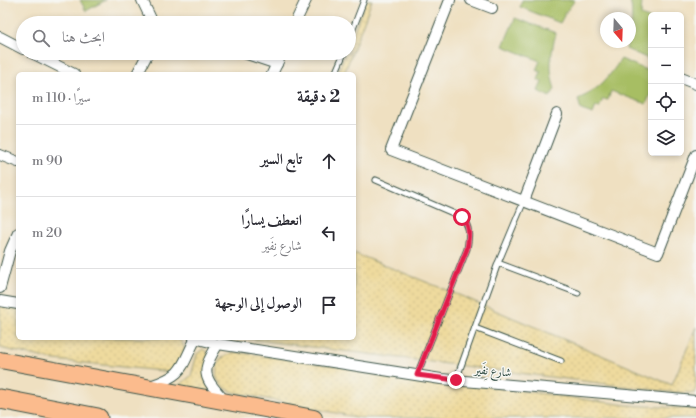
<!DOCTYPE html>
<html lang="ar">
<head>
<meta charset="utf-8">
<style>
  :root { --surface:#fff; --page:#f2f2f3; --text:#2b2b33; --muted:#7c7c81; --line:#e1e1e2 }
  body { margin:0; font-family:"Libre Bodoni",Amiri,serif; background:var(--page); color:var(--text); direction:rtl }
  .controls { position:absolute; right:12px; top:12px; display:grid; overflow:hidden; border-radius:6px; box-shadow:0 2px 6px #0003 }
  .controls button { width:36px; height:36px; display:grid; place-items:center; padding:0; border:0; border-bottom:1px solid var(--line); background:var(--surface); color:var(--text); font:20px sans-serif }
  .compass { position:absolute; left:600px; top:12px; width:36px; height:36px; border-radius:50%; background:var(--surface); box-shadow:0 2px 6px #0003; rotate:161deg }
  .stop { position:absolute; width:12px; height:12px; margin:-9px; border:3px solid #e11d48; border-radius:50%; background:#fff }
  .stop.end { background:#e11d48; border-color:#fff; box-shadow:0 1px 4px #0008 }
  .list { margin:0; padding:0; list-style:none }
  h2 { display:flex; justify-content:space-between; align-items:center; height:52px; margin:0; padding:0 16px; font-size:17px }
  h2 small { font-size:13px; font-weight:400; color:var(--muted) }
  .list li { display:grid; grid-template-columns:26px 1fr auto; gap:12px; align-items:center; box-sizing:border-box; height:72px; padding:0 16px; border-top:1px solid var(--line) }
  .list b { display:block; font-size:15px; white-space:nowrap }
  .list p { margin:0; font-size:13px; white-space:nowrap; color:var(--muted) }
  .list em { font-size:13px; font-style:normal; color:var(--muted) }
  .icon { flex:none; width:22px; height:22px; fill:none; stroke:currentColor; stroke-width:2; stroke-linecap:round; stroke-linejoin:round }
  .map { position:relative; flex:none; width:696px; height:418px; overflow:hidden; direction:ltr }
  .search { position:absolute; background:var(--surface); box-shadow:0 2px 6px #0003; left:16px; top:16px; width:340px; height:44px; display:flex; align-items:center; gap:10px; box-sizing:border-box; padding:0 14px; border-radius:22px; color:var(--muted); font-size:15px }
  .panel { position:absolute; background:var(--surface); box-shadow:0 2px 6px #0003; left:16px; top:72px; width:340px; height:268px; border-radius:6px; direction:rtl }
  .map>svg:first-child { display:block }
  .green { fill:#a7be64; stroke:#637e4c }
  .sand { fill:url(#sand-dots); stroke:#868c69 }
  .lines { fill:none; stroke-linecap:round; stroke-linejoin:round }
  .lane-casing { stroke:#3e5549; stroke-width:7 }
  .street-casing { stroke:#3e5549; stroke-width:12 }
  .primary-casing { stroke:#3e5549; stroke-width:18 }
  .highway-casing { stroke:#3e5549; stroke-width:21 }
  .lane { stroke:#fff; stroke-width:5 }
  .street { stroke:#fff; stroke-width:10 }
  .primary { stroke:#fbbb8d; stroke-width:16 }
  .highway { stroke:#fbbb8d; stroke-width:19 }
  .route { stroke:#e11d48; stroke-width:5 }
  .labels { text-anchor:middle; stroke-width:3; stroke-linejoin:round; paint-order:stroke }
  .street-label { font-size:12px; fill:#1f3d34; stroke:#f6f6f2 }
</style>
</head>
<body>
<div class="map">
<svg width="696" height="418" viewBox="0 0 696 418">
  <defs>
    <pattern id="sand-dots" width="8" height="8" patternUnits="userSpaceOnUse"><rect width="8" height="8" fill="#eeda9e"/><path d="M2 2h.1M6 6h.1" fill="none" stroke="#ccbc89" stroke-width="1.8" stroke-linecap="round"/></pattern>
  </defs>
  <rect width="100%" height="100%" fill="#f6f6f2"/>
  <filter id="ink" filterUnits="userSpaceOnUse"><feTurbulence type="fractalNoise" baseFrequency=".025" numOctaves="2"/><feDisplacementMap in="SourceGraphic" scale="8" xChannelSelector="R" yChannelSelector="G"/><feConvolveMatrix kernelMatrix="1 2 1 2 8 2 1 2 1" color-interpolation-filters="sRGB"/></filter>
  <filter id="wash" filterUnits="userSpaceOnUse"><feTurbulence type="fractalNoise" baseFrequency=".012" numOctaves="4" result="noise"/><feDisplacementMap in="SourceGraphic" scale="16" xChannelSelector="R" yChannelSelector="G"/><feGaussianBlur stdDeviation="0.9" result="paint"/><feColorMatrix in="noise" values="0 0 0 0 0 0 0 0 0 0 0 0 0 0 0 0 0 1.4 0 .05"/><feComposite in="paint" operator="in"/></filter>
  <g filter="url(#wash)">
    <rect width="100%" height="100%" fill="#efe0c1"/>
    <g class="green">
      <path d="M80 0H106L86 11Z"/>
      <path d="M522 0H575L566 12 560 23 520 7Z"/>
      <path d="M630 0H642L641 15 651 19V60L626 49 628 42H630C630 27 634 14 630 0Z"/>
      <path d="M515 18 556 33C551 53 548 70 555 89L550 97 538 91 542 82 538 80 541 72 536 70 540 61 503 46Z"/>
      <path d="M621 59 651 72V93L646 104 611 91 608 100 603 99 599 108 596 106 593 114 581 110 578 99C599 90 609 77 621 59Z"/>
    </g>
    <g class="sand">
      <path d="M366 0H372L344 74H337L345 53H349V43Z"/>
      <path d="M354 253 466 298 672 385 696 327V393L670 392 241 338H354Z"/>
      <path d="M0 302 18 306V338H172L180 340C191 355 183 362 171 372L55 360 0 348Z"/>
      <path d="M203 349 208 353 211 393 177 387 191 376 197 354Z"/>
      <path d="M234 352 626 405 696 409V418H360L233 392 223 387 216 378 217 367 220 359Z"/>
    </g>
  </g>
  <g filter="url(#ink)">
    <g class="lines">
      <g class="lane-casing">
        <g id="lane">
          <path d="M349 39 364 0"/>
          <path d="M335 74 344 53"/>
          <path d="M376 180 462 217C471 228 469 236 467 249L417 375"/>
          <path d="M498 263 578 293"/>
          <path d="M475 328 561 361"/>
          <path d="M456 380 498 263 524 201"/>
        </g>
      </g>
      <g class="street-casing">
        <g id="street">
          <path d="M142 0 153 23"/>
          <path d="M450 0 391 150 658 253 696 155"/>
          <path d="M471 0 492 8"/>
          <path d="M295 23 306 0"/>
          <path d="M0 37 23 49"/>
          <path d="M32 53 74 74"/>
          <path d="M244 53 277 64"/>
          <path d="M137 74 148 53"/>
          <path d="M272 74 282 53"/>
          <path d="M681 78 696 84"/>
          <path d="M0 155 18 162"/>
          <path d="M524 201 557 114"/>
          <path d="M0 288 10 251 18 233"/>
          <path d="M0 301 18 304"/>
          <path d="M194 338 218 344 441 379 696 401"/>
          <path d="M218 344C201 372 202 376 225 401"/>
          <path d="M150 386C185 374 180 369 196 338"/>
        </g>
      </g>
      <g class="primary-casing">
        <path id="primary" d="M0 360 314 418"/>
      </g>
      <g class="highway-casing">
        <path id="highway" d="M0 399 98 418"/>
      </g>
      <use href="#lane" class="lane"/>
      <use href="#street" class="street"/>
      <use href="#primary" class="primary"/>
      <use href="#highway" class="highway"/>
    </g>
  </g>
  <g class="lines" filter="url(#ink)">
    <path class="route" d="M456 380 417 375 467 249C469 236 471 228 462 217"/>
  </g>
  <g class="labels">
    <g class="street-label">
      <text transform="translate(493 371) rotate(5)" y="4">شارع نِفَير</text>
    </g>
  </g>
</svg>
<div class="controls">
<button>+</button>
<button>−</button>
<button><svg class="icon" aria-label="locate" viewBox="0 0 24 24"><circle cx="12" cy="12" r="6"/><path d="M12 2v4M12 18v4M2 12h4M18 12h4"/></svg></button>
<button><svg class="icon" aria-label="layers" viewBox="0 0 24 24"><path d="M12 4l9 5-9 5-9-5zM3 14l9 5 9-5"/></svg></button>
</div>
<svg class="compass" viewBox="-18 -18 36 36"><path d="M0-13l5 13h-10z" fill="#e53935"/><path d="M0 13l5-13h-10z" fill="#7c7c81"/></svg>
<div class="stop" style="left:462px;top:217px"></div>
<div class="stop end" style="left:456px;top:380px"></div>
<div class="search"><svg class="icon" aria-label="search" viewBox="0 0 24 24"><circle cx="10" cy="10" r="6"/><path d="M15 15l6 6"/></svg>ابحث هنا</div>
<section class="panel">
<h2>2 دقيقة<small>سيرًا · 110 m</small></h2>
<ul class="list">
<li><svg class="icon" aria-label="ahead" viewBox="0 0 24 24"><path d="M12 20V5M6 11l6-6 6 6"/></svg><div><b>تابع السير</b></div><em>90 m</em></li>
<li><svg class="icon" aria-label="left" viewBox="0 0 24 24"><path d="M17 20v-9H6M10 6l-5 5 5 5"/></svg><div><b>انعطف يسارًا</b><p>شارع نِفَير</p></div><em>20 m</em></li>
<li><svg class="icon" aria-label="arrive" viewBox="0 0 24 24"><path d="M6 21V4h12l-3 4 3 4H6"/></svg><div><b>الوصول إلى الوجهة</b></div></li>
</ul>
</section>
</div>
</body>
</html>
